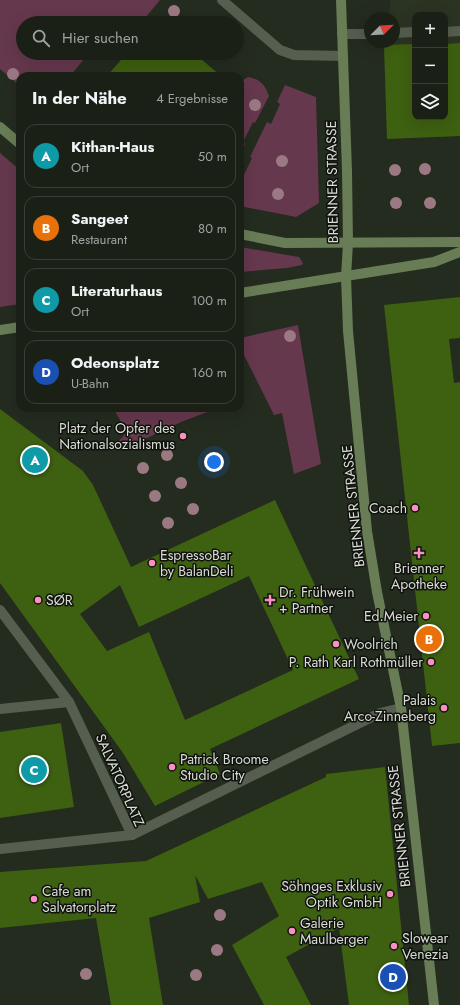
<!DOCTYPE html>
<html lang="de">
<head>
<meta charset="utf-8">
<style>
  :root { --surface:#1b2017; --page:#242820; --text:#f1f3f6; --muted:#a0a3a1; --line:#393e36; --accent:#fc8fc1 }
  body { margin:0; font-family:Jost,sans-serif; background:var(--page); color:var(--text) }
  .controls { position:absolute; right:12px; top:12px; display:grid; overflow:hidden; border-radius:8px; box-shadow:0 4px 16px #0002 }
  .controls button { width:36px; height:36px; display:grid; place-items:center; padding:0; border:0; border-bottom:1px solid var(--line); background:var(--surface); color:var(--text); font:20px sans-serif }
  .compass { position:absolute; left:364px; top:12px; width:36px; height:36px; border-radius:50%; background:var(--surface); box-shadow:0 4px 16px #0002; rotate:66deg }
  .you { position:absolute; left:214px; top:462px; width:14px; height:14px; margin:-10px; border:3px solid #fff; border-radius:50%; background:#1a73e8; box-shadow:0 0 0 6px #1a73e833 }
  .badge { display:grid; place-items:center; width:26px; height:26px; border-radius:50%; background:var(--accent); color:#fff; font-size:13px; font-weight:700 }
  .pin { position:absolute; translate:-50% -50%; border:2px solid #fff; box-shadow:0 1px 4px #0006 }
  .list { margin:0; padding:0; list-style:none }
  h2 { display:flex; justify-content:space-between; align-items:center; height:52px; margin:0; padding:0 16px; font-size:17px }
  h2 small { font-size:13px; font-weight:400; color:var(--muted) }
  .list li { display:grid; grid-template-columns:26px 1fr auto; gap:12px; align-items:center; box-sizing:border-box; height:64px; margin:0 8px 8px; padding:0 8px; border:1px solid var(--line); border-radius:12px }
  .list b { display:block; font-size:15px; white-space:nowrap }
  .list p { margin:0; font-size:13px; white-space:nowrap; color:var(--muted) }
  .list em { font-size:13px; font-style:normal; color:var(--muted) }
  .icon { flex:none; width:22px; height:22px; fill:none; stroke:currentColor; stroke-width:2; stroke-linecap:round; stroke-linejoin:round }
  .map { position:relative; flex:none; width:460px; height:1005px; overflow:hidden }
  .search { position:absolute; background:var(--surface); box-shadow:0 4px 16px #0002; left:16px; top:16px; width:228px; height:44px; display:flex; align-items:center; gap:10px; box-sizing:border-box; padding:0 14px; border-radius:22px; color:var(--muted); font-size:15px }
  .panel { position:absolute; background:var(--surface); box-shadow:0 4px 16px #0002; left:16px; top:72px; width:228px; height:340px; border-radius:12px }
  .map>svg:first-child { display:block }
  .built { fill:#2b3422; fill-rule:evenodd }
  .green { fill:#66384d }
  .building { fill:#3e6011; fill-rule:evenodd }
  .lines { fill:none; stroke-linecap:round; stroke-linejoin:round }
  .lane { stroke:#565e50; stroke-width:10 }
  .street { stroke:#565e50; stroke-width:10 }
  .secondary { stroke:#687c55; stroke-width:10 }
  .tree { fill:#9b7983 }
  .poi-dot { fill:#fc8fc1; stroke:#0f120d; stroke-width:1.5 }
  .labels { text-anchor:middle; stroke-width:3; stroke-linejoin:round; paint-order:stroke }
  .street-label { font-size:14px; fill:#d9ddd5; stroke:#0f120d }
  .poi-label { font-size:14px; fill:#d9ddd5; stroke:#0f120d; text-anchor:start }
</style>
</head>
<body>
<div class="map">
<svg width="460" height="1005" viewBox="0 0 460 1005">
  <rect width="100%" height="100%" fill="#242b1f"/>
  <path class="built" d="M390 0H460V136L387 139 384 45 385 42H394V18H389ZM415 15H445V117H415Z"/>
  <g class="green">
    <path d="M0 0H160L141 23H23V53H89L70 76H20V86L0 69Z"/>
    <path d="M248 77C259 79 265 84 269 96L255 123 253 122 243 142 245 144 240 153V82Z"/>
    <path d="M285 85 316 97 319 203 296 217 240 206V178L242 179 252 158 250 157 267 122 271 124 280 104 277 102Z"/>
    <path d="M0 153 20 170V304L0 307Z"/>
    <path d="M240 247 299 257 303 263 302 265 287 268 240 272Z"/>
    <path d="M298 325 321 464 294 474 282 413 274 415 240 347V338Z"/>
    <path d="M113 408H218L181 422 121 450 118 442 127 432Z"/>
  </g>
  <g class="building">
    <path d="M460 43V136L387 139 384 45 415 44V117H445V44Z"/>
    <path d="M127 53H194L221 76H107Z"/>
    <path d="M460 297V338L449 339 454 383 460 382V743L432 746 384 305Z"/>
    <path d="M0 409 83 471 93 485 131 567 275 500 359 679 210 749 220 774 155 806 123 753 0 583ZM249 576 293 670 185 720 149 632 107 651 80 614 120 585 139 627Z"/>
    <path d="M61 723 74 807 0 818V732Z"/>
    <path d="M385 767 409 1005H349L339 928 286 957 311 1005H264L232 945 279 916 262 882 208 899 195 875 200 902 149 918 163 1005H111L96 918 0 928V872L146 861 326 777V774Z"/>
  </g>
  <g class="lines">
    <g class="lane">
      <path d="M445 32 460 31"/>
      <path d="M394 33 414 32"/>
      <path d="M342 34H370"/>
    </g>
    <g class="street">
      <path d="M222 0 280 50 294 55 343 56"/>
      <path d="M0 610 69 702 132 835"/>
      <path d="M0 709 69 702"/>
      <path d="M0 849 132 835 380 713 401 708"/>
    </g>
    <g class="secondary">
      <path d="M341 0 347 171 348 243 346 277 348 331 367 531 377 592 401 708 434 1005"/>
      <path d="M0 127 20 144"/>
      <path d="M240 234 285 243 460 242"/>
      <path d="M240 293 434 262 460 252"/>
      <path d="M0 330 20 327"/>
    </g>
  </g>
  <g class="tree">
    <circle cx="174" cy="11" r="6"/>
    <circle cx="13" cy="74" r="6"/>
    <circle cx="255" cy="105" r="6"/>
    <circle cx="282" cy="161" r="6"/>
    <circle cx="425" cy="169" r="6"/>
    <circle cx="395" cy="170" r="6"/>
    <circle cx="278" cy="194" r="6"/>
    <circle cx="396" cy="203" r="6"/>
    <circle cx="430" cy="203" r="6"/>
    <circle cx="290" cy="336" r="6"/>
    <circle cx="167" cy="455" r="6"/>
    <circle cx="143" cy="468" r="6"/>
    <circle cx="181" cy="483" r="6"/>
    <circle cx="155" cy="496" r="6"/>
    <circle cx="193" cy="509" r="6"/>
    <circle cx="168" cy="523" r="6"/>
    <circle cx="220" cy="915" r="6"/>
    <circle cx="217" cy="950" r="6"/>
    <circle cx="86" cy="974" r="6"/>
    <circle cx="196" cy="975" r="6"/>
  </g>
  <g class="poi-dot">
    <circle cx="183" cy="436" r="4"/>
    <circle cx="415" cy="508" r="4"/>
    <path d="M417 547h4v4h4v4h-4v4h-4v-4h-4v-4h4z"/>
    <circle cx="152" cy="563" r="4"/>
    <circle cx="38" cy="600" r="4"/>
    <path d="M268 594h4v4h4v4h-4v4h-4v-4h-4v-4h4z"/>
    <circle cx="426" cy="616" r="4"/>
    <circle cx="336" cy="644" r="4"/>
    <circle cx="431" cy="662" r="4"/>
    <circle cx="444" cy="708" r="4"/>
    <circle cx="172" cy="767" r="4"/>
    <circle cx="390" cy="894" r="4"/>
    <circle cx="34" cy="899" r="4"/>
    <circle cx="292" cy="931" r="4"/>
    <circle cx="394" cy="946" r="4"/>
  </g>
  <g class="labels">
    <g class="street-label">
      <text transform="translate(332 182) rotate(-91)" y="5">BRIENNER STRASSE</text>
      <text transform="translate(353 506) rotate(-96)" y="5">BRIENNER STRASSE</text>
      <text transform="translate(120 780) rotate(66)" y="5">SALVATORPLATZ</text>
      <text transform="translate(399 826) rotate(-96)" y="5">BRIENNER STRASSE</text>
    </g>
    <g class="poi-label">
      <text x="175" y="433" text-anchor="end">Platz der Opfer des<tspan x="175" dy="16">Nationalsozialismus</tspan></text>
      <text x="407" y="513" text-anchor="end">Coach</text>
      <text x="160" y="560">EspressoBar<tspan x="160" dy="16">by BalanDeli</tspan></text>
      <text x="419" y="573" text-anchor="middle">Brienner<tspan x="419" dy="16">Apotheke</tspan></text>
      <text x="279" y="597">Dr. Frühwein<tspan x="279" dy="16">+ Partner</tspan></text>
      <text x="46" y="605">SØR</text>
      <text x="418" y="621" text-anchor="end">Ed.Meier</text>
      <text x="344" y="649">Woolrich</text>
      <text x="423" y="667" text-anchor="end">P. Rath Karl Rothmüller</text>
      <text x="436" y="705" text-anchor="end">Palais<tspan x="436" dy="16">Arco-Zinneberg</tspan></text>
      <text x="180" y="764">Patrick Broome<tspan x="180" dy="16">Studio City</tspan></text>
      <text x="382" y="891" text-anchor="end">Söhnges Exklusiv<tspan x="382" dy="16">Optik GmbH</tspan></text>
      <text x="42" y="896">Cafe am<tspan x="42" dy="16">Salvatorplatz</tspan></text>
      <text x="300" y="928">Galerie<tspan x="300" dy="16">Maulberger</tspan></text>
      <text x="402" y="943">Slowear<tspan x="402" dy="16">Venezia</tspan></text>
    </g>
  </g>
</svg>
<div class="controls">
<button>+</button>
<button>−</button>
<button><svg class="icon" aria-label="layers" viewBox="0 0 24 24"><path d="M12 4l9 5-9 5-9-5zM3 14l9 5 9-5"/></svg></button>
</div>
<svg class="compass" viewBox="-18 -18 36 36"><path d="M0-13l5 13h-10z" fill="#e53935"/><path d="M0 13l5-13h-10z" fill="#a0a3a1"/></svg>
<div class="you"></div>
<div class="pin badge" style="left:35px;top:460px;background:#0f9aa8">A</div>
<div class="pin badge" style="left:429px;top:639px;background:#e8710a">B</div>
<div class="pin badge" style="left:34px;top:770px;background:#0f9aa8">C</div>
<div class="pin badge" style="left:393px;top:977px;background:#1a4fb4">D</div>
<div class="search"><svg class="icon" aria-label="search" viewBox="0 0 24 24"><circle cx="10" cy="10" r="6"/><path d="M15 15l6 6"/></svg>Hier suchen</div>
<section class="panel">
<h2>In der Nähe<small>4 Ergebnisse</small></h2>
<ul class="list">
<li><span class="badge" style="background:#0f9aa8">A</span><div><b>Kithan-Haus</b><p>Ort</p></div><em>50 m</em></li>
<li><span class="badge" style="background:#e8710a">B</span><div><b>Sangeet</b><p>Restaurant</p></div><em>80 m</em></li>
<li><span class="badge" style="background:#0f9aa8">C</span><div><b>Literaturhaus</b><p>Ort</p></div><em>100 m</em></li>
<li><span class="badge" style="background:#1a4fb4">D</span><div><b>Odeonsplatz</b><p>U-Bahn</p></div><em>160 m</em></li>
</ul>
</section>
</div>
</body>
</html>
